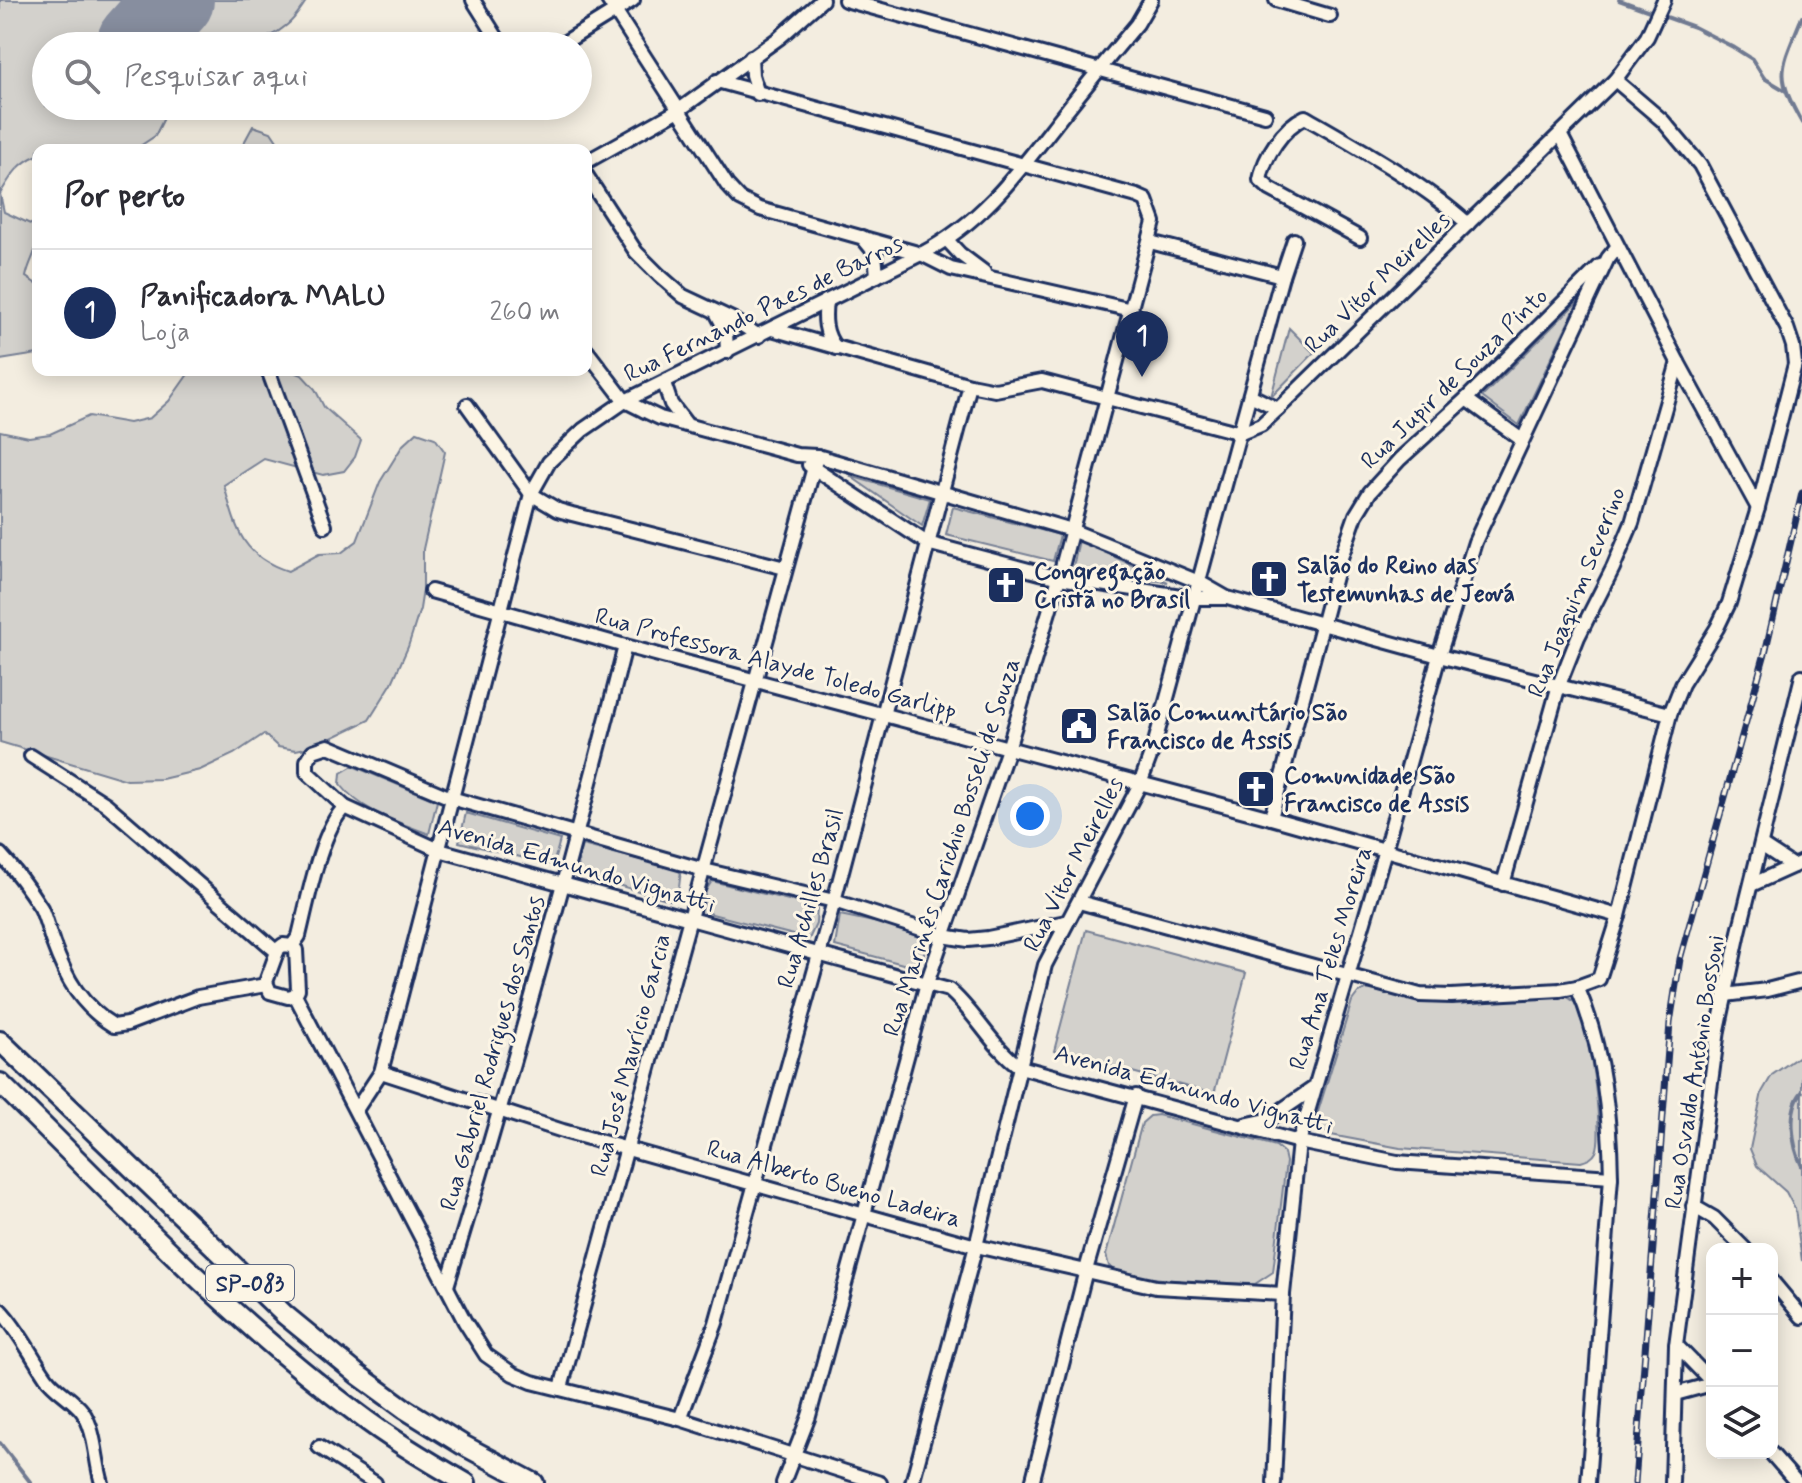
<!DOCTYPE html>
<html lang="pt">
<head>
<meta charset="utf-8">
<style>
  :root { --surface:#fff; --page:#f7f7f7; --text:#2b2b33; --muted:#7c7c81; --line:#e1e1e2; --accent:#1b2f5e }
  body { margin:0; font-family:Mynerve,sans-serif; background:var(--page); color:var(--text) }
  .controls { position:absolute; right:24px; bottom:24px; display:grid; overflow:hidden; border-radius:16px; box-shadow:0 4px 20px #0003 }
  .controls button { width:72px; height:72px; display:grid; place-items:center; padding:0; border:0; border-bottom:2px solid var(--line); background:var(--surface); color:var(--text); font:40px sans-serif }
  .you { position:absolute; left:1030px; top:816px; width:28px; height:28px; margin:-20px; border:6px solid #fff; border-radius:50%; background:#1a73e8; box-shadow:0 0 0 12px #1a73e833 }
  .badge { display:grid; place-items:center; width:52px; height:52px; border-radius:50%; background:var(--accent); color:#fff; font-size:26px; font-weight:700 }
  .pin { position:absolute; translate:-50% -66px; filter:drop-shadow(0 2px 4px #0008) }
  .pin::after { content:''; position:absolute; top:42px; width:28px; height:24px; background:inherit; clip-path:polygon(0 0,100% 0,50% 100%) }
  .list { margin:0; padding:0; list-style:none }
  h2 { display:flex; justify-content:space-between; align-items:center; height:104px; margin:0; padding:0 32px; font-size:34px }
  h2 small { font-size:26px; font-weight:400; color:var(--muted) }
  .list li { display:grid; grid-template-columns:52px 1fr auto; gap:24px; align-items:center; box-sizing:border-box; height:128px; padding:0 32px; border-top:2px solid var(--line) }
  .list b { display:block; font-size:30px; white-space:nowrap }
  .list p { margin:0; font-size:26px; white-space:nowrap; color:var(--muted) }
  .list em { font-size:26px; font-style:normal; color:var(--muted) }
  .icon { flex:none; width:44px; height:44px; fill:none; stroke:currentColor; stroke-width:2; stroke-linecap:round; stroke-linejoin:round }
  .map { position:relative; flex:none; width:1802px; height:1483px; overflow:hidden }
  .search { position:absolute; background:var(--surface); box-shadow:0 4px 20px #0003; left:32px; top:32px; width:560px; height:88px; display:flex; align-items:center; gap:20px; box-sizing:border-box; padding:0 28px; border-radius:44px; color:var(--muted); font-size:30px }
  .panel { position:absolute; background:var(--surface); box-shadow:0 4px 20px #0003; left:32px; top:144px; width:560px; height:232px; border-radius:16px }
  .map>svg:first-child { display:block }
  .green { fill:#d3d1cc; stroke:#778095; stroke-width:2 }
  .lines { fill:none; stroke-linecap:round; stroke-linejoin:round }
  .stream { stroke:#707a91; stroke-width:4 }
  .runway { stroke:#878e9f; stroke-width:80 }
  .minor-casing { stroke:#1b2f5e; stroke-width:18 }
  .highway-casing { stroke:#1b2f5e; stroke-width:24 }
  .minor { stroke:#fcf5e5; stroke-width:12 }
  .highway { stroke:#fcf5e5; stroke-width:18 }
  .rail-casing { stroke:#1b2f5e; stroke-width:7 }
  .rail { stroke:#fcf5e5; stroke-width:4; stroke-dasharray:12; stroke-linecap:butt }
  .labels { text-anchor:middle; stroke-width:6; stroke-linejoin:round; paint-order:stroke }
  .shield { fill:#fcf5e5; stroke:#5e6a86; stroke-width:2 }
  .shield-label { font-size:22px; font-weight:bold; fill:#1b2f5e }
  .street-label { font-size:24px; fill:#1b2f5e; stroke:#fcf5e5 }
  .poi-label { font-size:24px; font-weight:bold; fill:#1b2f5e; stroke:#fcf5e5; text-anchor:start }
</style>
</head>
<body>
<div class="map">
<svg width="1802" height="1483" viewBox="0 0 1802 1483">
  <rect width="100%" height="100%" fill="#f3ede0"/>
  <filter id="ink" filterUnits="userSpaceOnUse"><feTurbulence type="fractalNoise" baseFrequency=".0125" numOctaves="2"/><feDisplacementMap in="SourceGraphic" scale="16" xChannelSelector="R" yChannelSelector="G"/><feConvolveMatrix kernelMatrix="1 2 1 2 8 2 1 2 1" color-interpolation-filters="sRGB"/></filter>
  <g filter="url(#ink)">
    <g class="green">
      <path d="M0 0H139L131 36 143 46H46V106H170L155 136 134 150H89L78 147 38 150V155C18 163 11 176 0 194L4 212 37 227C41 249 30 257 26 277L38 285V354L0 360Z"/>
      <path d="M180 0H307C301 8 295 19 287 25 250 57 190 46 145 46L151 34Z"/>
      <path d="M253 126 271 132 283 150H240Z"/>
      <path d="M1579 300 1519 425 1482 397Z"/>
      <path d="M1289 328 1314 353 1271 397Z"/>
      <path d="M191 370 229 373 236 370H290L302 375 315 389 324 407 361 440 355 457 344 471 323 475 264 459 224 485C236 528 241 556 288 571L319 554 341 553 357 541 380 482 403 445 417 432 435 438 445 452 423 549V590L420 609 408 647 392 683 369 720 315 746 296 750 278 747 264 734 234 754 200 770 162 779 127 780 0 742V431L29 437 50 434 89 416 129 423 150 418 169 401Z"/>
      <path d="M850 476 930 499 922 526Z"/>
      <path d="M953 507 1060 535 1053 561 946 535Z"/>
      <path d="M1079 540 1168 582 1072 572Z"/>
      <path d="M353 766 437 801 429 834C397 821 362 812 340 784L341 773Z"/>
      <path d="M466 813 560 840 553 865 459 842Z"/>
      <path d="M582 845 681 870 679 887 670 900 579 874 578 859Z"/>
      <path d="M712 881 817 907 816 924 809 939 704 912 703 895Z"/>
      <path d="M840 915 883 924 925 939 924 954 918 968 835 946Z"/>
      <path d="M1086 930 1246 973 1214 1094 1054 1051Z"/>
      <path d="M1369 989 1429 1003 1549 995C1557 995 1567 995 1573 1001 1588 1014 1605 1133 1596 1152 1593 1158 1588 1160 1581 1162L1400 1148 1331 1135C1322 1131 1318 1124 1317 1115L1352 1001 1358 993Z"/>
      <path d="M1802 1054V1261L1795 1209 1786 1192 1757 1166 1750 1149 1762 1092 1772 1075Z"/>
      <path d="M1158 1115 1276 1146 1284 1153 1286 1162 1273 1272 1255 1284C1227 1283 1127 1282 1109 1266L1106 1255 1142 1123 1150 1116Z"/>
    </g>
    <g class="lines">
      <g class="stream">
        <path d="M1619 0 1694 27 1733 47 1752 59 1764 78 1786 91"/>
        <path d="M1802 17C1782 67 1773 73 1802 123"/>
        <path d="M1802 1092C1787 1109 1792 1146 1802 1166"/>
        <path d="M0 1443 31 1483"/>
      </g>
      <path class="runway" d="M137 42 174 0"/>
      <g class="minor-casing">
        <g id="minor">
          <path d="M473 0 502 46"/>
          <path d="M608 0 727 185 740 199 760 209 921 254 951 269 1132 310"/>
          <path d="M845 0 1265 115"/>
          <path d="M1276 0 1330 16"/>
          <path d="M559 46 633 0"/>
          <path d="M751 57 752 75 758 94"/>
          <path d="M717 81 1137 196 1146 200 1154 222 1059 578 1008 749 927 983 809 1416 783 1483"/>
          <path d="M1560 134 1678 362 1758 508"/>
          <path d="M586 162 679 110 779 38 822 0"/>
          <path d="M586 175 636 252 659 275 683 296 734 320 759 336"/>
          <path d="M862 237 875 253 877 276"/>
          <path d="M1360 238 1270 189 1260 180C1264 157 1283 127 1305 117 1357 147 1424 184 1468 224"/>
          <path d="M947 240 960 254 984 272"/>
          <path d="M1150 242 1282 276"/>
          <path d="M826 301C824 318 824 334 836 348"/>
          <path d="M717 314 726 331 727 352"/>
          <path d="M772 329 970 385 995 390 1042 381 1241 433"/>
          <path d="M586 350 625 401 643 410 660 418 797 455 817 456 1071 530 1199 582 1227 598 1439 656 1670 714"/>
          <path d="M268 370 325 526"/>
          <path d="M664 383 671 404 687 425"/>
          <path d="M1250 395 1278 409"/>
          <path d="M1466 399 1522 440"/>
          <path d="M467 405 531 494 558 510 572 514 785 568"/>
          <path d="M1241 433 1261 425 1278 409 1615 80 1647 37 1664 0"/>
          <path d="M809 465 927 543 1059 578 1195 598H1225"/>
          <path d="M431 591 625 646 1271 818 1619 916"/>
          <path d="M31 756 106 804 277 952"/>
          <path d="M1271 818 1337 569 1356 515 1370 492 1400 459 1466 399 1600 266"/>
          <path d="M1761 845 1793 866"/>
          <path d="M0 854C15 870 29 889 41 908 46 919 49 932 53 943 66 979 81 1006 114 1026L127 1024 198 997 266 985"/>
          <path d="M1503 884 1559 685 1578 637 1613 568 1632 523 1678 362"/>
          <path d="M1751 885 1802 862"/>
          <path d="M1079 902 1420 995 1451 996 1560 990 1577 987 1599 979 1619 916 1670 714 1682 684 1717 628 1729 603 1758 508 1795 364 1793 346 1787 328 1700 165 1663 121 1615 80"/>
          <path d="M1066 922 988 938 968 940 943 936 834 901 704 870 451 798 328 746 313 751 307 761V772L345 807 439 850 949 990C976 1013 991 1046 1020 1067L1299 1142 1397 1162 1611 1177"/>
          <path d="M283 945 292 946 296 950 298 989 295 995 288 997 270 992 266 982 278 949Z"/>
          <path d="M292 946 299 936C307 904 321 828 345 807"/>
          <path d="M1577 987C1603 1045 1610 1114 1611 1177L1588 1483"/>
          <path d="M295 995 465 1322 486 1355 513 1374 532 1382 680 1419 880 1483"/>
          <path d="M1725 995 1767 990 1802 981"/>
          <path d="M381 1072 563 1131 976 1246 1156 1287 1283 1294"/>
          <path d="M356 1110 381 1072 531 494 549 462 583 430 625 401 921 254C982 222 1017 174 1058 121 1084 88 1110 56 1137 24L1151 0"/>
          <path d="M1244 1125 1267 1120 1314 1088"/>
          <path d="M1693 1206 1714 1218 1745 1249"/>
          <path d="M1772 1281 1802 1317"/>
          <path d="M447 1286C512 1074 571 861 625 646"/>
          <path d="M0 1310C19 1330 30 1354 46 1377 55 1390 72 1398 82 1411 96 1430 95 1461 102 1483"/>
          <path d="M1676 1345 1712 1382"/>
          <path d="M561 1388 817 456"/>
          <path d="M1675 1394 1712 1384"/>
          <path d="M680 1419 716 1323 834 901 970 385"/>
          <path d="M319 1447 375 1483"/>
          <path d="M1771 1453 1797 1483"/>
          <path d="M912 1483 976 1246 1045 965 1140 784 1154 746 1282 276 1294 240"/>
          <path d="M1032 1483 1086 1270 1136 1096"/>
          <path d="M1274 1483 1283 1294 1299 1142 1385 850 1439 656 1475 542 1608 258 1617 247"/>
          <path d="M1672 1483 1676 1345 1718 1030 1739 932 1802 676"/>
        </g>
      </g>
      <g class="highway-casing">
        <g id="highway">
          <path d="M0 1041 285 1315 357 1374 405 1409 463 1445 534 1483"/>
          <path d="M0 1083C115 1196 228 1318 358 1414 392 1440 429 1462 466 1483"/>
        </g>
      </g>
      <use href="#minor" class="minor"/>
      <use href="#highway" class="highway"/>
      <g class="rail-casing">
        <path id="rail" d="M1635 1483 1670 1023 1680 959 1765 653 1802 493"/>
      </g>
      <use href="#rail" class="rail"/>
    </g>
  </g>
  <defs>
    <g id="church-square" transform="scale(2)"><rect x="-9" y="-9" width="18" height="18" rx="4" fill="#1b2f5e" stroke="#fcf5e5"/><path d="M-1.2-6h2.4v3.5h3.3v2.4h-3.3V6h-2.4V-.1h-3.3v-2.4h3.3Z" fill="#fff"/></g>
    <g id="civic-square" transform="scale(2)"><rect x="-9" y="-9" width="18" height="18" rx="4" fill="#1b2f5e" stroke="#fcf5e5"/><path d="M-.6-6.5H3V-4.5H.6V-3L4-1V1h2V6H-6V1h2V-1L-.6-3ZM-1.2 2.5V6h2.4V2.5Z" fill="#fff"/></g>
  </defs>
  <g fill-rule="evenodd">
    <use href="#church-square" x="1269" y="579"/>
    <use href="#church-square" x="1006" y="585"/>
    <use href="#civic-square" x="1079" y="726"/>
    <use href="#church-square" x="1256" y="789"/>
  </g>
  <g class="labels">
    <rect class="shield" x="206" y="1265" width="88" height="36" rx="6"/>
    <g class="shield-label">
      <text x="250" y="1291">SP-083</text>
    </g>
    <g class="street-label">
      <text transform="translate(1377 282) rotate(-44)" y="8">Rua Vitor Meirelles</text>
      <text transform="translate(763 308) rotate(-26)" y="8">Rua Fernando Paes de Barros</text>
      <text transform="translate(1454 378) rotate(-44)" y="8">Rua Jupir de Souza Pinto</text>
      <text transform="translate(1576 592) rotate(-68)" y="8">Rua Joaquim Severino</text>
      <text transform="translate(776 663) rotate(15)" y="8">Rua Professora Alayde Toledo Garlipp</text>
      <text transform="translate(951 847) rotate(-72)" y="8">Rua Marinês Carichio Bosseli de Souza</text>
      <text transform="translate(1073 864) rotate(-63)" y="8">Rua Vitor Meirelles</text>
      <text transform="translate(577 865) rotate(16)" y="8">Avenida Edmundo Vignatti</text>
      <text transform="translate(810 898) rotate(-74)" y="8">Rua Achilles Brasil</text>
      <text transform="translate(1330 958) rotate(-73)" y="8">Rua Ana Teles Moreira</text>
      <text transform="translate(492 1053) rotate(-74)" y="8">Rua Gabriel Rodrigues dos Santos</text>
      <text transform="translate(630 1055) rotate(-75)" y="8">Rua José Maurício Garcia</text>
      <text transform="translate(1694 1072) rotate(-81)" y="8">Rua Osvaldo Antônio Bossoni</text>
      <text transform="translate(1194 1089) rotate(15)" y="8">Avenida Edmundo Vignatti</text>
      <text transform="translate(834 1183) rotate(16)" y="8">Rua Alberto Bueno Ladeira</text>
    </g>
    <g class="poi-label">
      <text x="1297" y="573">Salão do Reino das<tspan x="1297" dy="28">Testemunhas de Jeová</tspan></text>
      <text x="1034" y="579">Congregação<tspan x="1034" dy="28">Cristã no Brasil</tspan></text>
      <text x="1107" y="720">Salão Comunitário São<tspan x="1107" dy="28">Francisco de Assis</tspan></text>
      <text x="1284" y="783">Comunidade São<tspan x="1284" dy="28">Francisco de Assis</tspan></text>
    </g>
  </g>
</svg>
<div class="controls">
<button>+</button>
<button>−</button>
<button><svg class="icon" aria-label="layers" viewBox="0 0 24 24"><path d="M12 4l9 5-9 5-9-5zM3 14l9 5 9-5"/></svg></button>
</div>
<div class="you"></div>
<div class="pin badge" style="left:1142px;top:377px">1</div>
<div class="search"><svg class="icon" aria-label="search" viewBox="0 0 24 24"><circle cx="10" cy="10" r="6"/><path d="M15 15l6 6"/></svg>Pesquisar aqui</div>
<section class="panel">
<h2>Por perto<small></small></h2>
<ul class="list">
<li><span class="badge">1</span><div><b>Panificadora MALU</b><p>Loja</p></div><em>260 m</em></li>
</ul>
</section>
</div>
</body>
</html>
